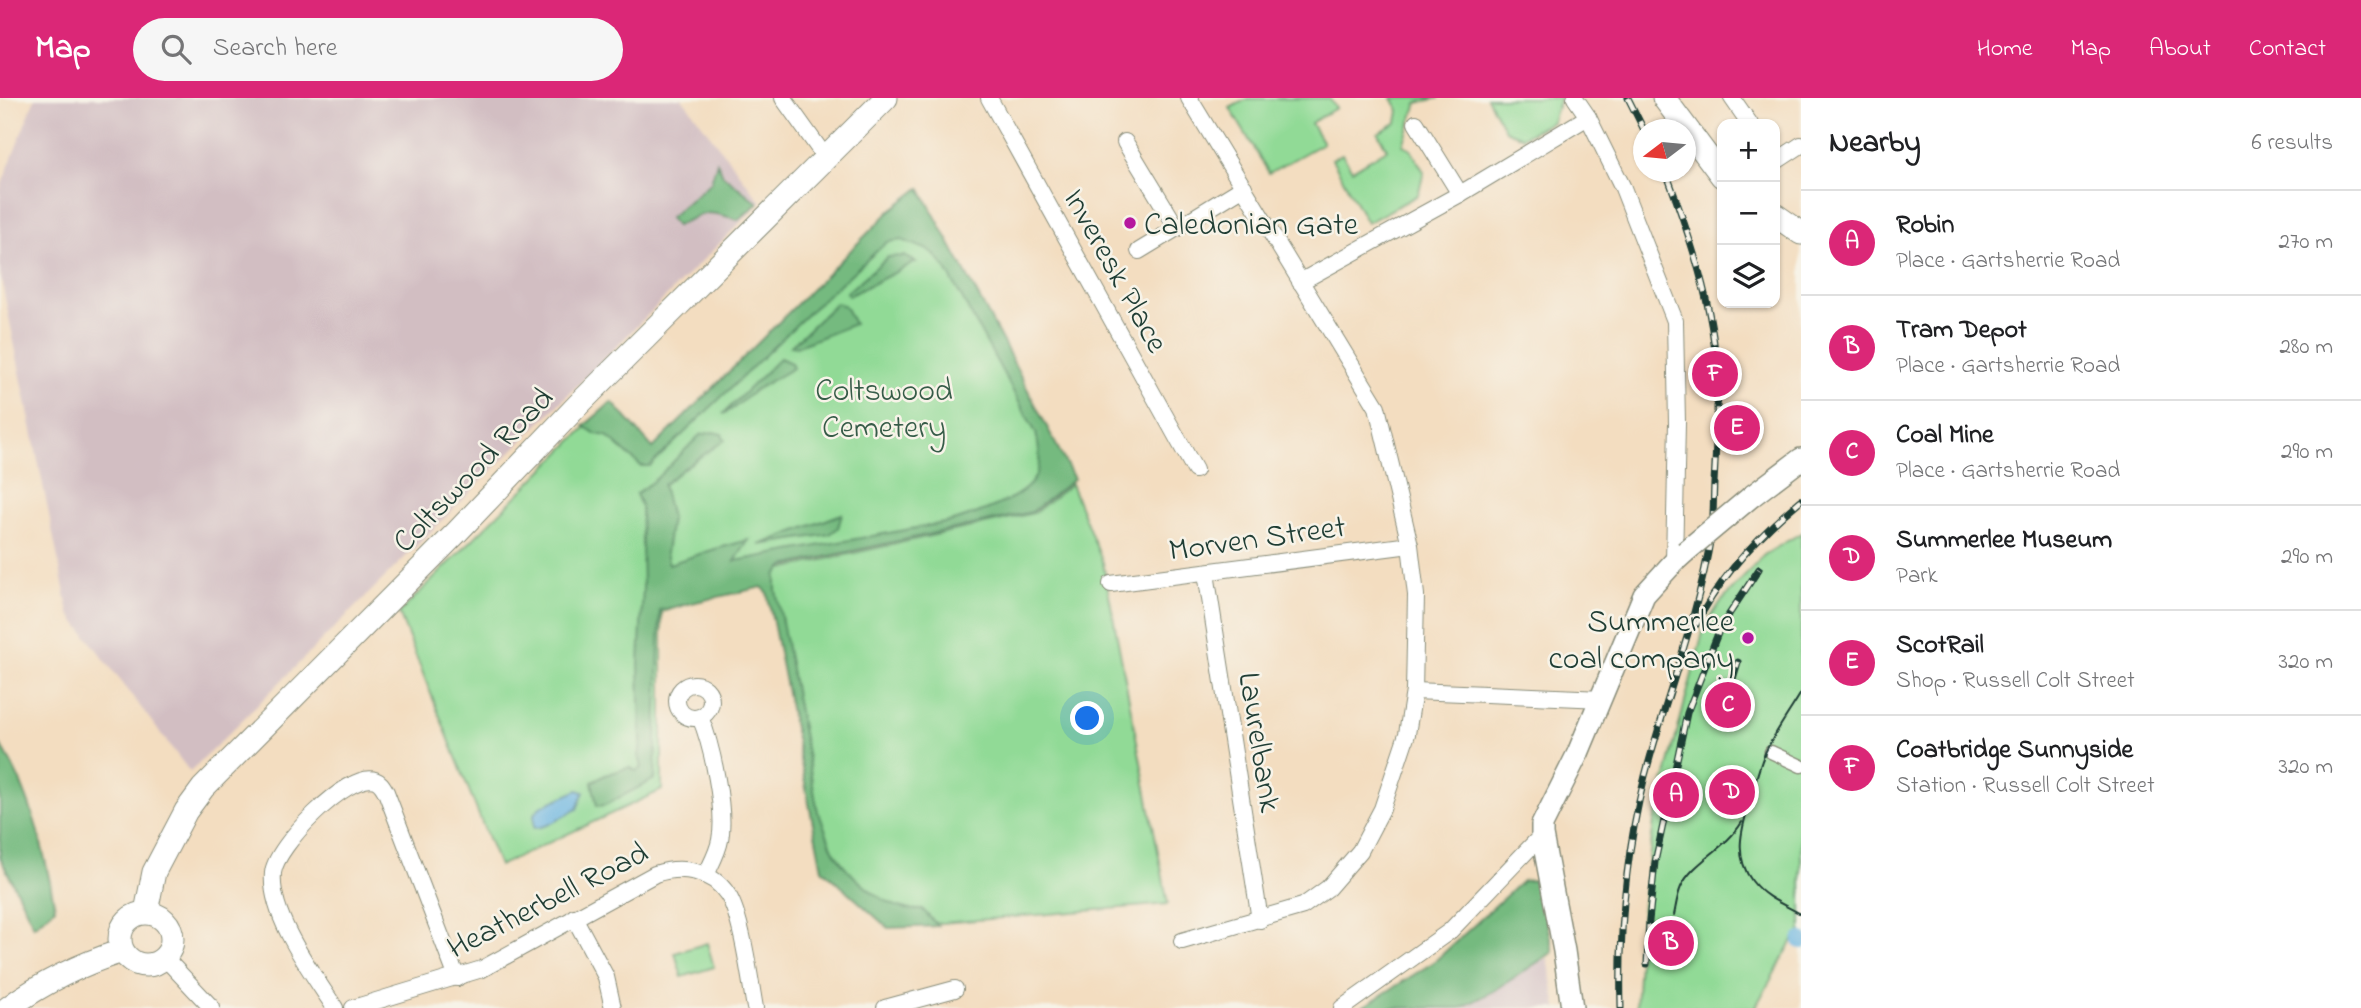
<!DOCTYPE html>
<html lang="en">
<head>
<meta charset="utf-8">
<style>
  :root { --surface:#fff; --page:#f6f6f6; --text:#202124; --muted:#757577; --line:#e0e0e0; --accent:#db2777 }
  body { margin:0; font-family:"Indie Flower",sans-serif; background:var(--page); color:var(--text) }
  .controls { position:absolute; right:21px; top:21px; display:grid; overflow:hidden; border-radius:14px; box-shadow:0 2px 5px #0004 }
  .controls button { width:63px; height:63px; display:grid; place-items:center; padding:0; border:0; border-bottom:2px solid var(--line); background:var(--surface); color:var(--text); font:35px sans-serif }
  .compass { position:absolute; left:1633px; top:21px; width:63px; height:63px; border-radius:50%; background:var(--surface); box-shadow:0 2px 5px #0004; rotate:254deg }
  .you { position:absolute; left:1088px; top:621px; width:24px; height:24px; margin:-18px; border:5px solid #fff; border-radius:50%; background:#1a73e8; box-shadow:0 0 0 10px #1a73e833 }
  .badge { display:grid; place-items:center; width:46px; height:46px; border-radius:50%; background:var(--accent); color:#fff; font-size:23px; font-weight:700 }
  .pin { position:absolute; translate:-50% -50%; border:4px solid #fff; box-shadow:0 2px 7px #0006 }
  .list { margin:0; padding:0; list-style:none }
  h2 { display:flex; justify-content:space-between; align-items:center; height:91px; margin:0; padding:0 28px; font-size:30px }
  h2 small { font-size:23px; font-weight:400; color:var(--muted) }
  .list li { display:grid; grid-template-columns:46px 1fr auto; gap:21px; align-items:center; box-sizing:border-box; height:105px; padding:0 28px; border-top:2px solid var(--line) }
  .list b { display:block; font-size:26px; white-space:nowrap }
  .list p { margin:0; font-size:23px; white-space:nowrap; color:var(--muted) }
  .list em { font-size:23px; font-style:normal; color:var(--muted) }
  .icon { flex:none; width:38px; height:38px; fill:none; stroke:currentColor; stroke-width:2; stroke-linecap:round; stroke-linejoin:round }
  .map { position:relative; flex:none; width:1801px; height:910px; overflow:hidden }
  header { display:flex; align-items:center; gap:42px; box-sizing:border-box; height:98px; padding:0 35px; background:var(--accent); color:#fff }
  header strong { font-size:33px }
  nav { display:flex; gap:38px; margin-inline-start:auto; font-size:24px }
  .search { width:490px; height:63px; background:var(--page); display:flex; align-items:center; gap:18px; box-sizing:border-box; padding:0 24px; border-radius:38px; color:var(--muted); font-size:26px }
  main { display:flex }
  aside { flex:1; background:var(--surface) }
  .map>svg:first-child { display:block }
  .industrial { fill:#d2bec2 }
  .green { fill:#91da96; stroke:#588c65; stroke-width:2 }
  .forest { fill:#74ba7f; stroke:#4a7c5a; stroke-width:2 }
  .water { fill:#68b4e1; stroke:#44788a; stroke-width:2 }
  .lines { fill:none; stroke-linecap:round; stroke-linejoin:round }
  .canal { stroke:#68b4e1; stroke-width:16 }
  .pedestrian-casing { stroke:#898d7a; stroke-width:15 }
  .minor-casing { stroke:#898d7a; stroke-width:18 }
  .tertiary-casing { stroke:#898d7a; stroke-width:24 }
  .secondary-casing { stroke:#898d7a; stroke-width:25 }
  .pedestrian { stroke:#fff; stroke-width:12 }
  .minor { stroke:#fff; stroke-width:16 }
  .tertiary { stroke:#fff; stroke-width:21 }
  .secondary { stroke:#fff; stroke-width:23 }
  .tram { stroke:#1f3d34; stroke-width:2 }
  .rail-casing { stroke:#1f3d34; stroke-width:7 }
  .rail { stroke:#f7f3e8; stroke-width:4.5; stroke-dasharray:13; stroke-linecap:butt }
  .tertiary-bridge-casing { stroke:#898d7a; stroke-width:24; stroke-linecap:butt }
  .tertiary-bridge { stroke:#fff; stroke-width:21 }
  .poi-dot { fill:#b5179e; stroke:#f7f3e8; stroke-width:2.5 }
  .labels { text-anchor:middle; stroke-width:5; stroke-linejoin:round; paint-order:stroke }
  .poi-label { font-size:32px; fill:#1f3d34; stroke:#f7f3e8; text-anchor:start }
  .street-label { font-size:32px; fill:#1f3d34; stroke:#f7f3e8 }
  .park-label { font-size:32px; fill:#365c48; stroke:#f7f3e8 }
</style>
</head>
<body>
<header>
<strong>Map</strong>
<div class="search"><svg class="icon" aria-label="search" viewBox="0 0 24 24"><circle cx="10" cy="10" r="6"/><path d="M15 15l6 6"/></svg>Search here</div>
<nav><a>Home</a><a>Map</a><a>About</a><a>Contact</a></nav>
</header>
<main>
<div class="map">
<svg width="1801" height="910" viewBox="0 0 1801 910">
  <rect width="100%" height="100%" fill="#f7f3e8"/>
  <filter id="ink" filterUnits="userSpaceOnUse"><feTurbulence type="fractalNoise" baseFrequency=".0143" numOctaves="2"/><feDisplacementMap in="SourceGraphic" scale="14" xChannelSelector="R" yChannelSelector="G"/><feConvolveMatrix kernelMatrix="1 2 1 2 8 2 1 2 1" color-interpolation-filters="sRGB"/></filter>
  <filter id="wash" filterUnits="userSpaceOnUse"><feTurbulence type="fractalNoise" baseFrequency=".00686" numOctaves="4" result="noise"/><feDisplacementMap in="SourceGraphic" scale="28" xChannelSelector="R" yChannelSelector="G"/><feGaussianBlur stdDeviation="1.57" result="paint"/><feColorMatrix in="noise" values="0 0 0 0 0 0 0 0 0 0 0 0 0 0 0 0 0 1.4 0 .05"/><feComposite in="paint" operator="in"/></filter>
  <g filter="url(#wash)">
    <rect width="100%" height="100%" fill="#f3ddc0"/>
    <g class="industrial">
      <path d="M35 0H682L761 104 190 674 69 515 0 175V91Z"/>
      <path d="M1548 860 1557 910H1432Z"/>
    </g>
    <g class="green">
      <path d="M1329 0 1336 10 1311 25 1323 45 1269 75 1230 10 1247 1Z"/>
      <path d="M1392 0H1439L1417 5 1403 47 1410 50 1424 74 1418 97 1367 125 1332 61 1342 56 1352 72 1387 51 1378 35 1397 24 1399 13Z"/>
      <path d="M1487 0H1560L1552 24 1522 39 1505 32Z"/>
      <path d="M918 91 1070 377 1031 411 769 472 765 483 662 514V692L499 768 399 515 610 305 652 354 861 144Z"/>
      <path d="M1071 386 1103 465 1168 806 894 829 824 763 769 474 1034 415Z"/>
      <path d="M1801 435V846L1793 842 1755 910H1636L1642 814 1654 724 1704 530 1720 505 1764 457Z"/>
      <path d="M707 845 714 869 682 879 675 855Z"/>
    </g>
    <g class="forest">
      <path d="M717 64 723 77 758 105 738 122C705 111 706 114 676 128L669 120 711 84Z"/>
      <path d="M920 90 1004 246 1074 381 1032 414 784 468 776 477V492L818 714C825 727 828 743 835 755 849 777 877 802 902 810 908 812 916 812 923 812L938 828 888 830 822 771 767 494 762 489 660 512 655 681 605 707 597 708 592 684 605 677 630 669 636 673 642 669 639 658 641 644 639 565 643 490 641 408 636 396 657 380 700 337 713 334 722 336 725 342 684 370 663 387 671 420 666 455 669 466 715 451 749 442 735 463 949 424C971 418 1025 401 1035 379 1042 366 1039 349 1036 335L945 169 931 153 902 142 887 144 824 200 650 368H641L607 338 596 336 584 328 612 304 653 350 892 111Z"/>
      <path d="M904 158 916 164 848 198 847 194 888 159Z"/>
      <path d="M836 205 845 208 854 226 796 249 791 248Z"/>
      <path d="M780 260 791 265 793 270 755 292 734 310 723 316Z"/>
      <path d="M842 416 838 430 830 436 759 447Z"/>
      <path d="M0 646C31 692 45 756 55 810L34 828 0 759Z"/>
      <path d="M1534 782 1540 792 1553 854 1494 893 1461 910H1361L1434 864 1522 783Z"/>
    </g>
    <path class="water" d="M578 692 584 694 577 711C562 718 551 729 534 730V716L540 709Z"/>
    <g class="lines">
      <path class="canal" d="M1801 843V842"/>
    </g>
  </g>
  <g filter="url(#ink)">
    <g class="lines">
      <g class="pedestrian-casing">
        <path id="pedestrian" d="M1771 654 1801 668"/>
      </g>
      <g class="minor-casing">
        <g id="minor">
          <path d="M783 0 825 59"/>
          <path d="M989 0 1195 372"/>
          <path d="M1575 0 1588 19 1623 90 1675 223 1677 325 1674 464"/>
          <path d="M1732 0 1750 26"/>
          <path d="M1416 25 1460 96"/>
          <path d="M1125 44 1177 130 1244 89"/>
          <path d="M1775 64 1801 47"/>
          <path d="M1139 153 1177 130"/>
          <path d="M1300 184 1460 96 1588 19"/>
          <path d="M1206 475 1260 822"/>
          <path d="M1111 486 1410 447"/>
          <circle cx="694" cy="603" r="17"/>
          <path d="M1414 593 1602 601"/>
          <path d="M700 619C712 647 726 713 720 742 718 754 711 766 706 777"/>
          <path d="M574 819 606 879 613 910"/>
          <path d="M1182 843 1303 808 1328 790 1360 753 1382 711 1407 636 1414 593 1416 497 1410 447 1377 309 1189 0"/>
          <path d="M165 860 212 910"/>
          <path d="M335 910C313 876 269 818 273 775 275 749 348 673 375 682 381 684 383 689 386 694L457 880"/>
          <path d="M353 910 482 871 655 776C681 767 712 772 728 797 742 819 750 882 755 910"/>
          <path d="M885 910 955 891"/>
          <path d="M1342 910 1450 833 1542 737"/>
        </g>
      </g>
      <g class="tertiary-casing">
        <g id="tertiary">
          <path d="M1752 398 1801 361"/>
          <path d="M1572 910 1564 853 1542 737V727L1578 655 1644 497 1674 464 1685 454"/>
        </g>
      </g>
      <g class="secondary-casing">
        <g id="secondary">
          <path d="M1664 0 1722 78"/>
          <path d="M1775 117 1801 135"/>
          <path d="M146 814 154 774 186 713 203 690 457 434 578 307 886 0"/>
          <circle cx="146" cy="841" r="26"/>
          <path d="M8 910C42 885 81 866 122 853"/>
        </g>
      </g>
      <use href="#pedestrian" class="pedestrian"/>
      <use href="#minor" class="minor"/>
      <use href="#tertiary" class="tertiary"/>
      <use href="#secondary" class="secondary"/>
      <g class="tram">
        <path d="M1801 595C1789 615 1775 634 1765 655 1758 671 1754 689 1749 706 1741 733 1734 759 1752 783 1765 800 1783 806 1801 816"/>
        <path d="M1674 817C1676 808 1677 798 1681 789 1692 764 1726 751 1742 724"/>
      </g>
      <g class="rail-casing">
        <g id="rail">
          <path d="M1628 0 1644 32"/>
          <path d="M1696 527C1720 478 1759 437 1801 402"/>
          <path d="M1729 594 1738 564"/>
          <path d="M1647 866 1649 823 1655 764 1687 615 1720 530 1759 471"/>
          <path d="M1621 910C1619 833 1626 753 1645 678 1666 598 1698 520 1711 438 1714 421 1713 402 1714 385 1716 350 1718 314 1717 279 1714 208 1690 139 1666 74"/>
        </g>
      </g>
      <use href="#rail" class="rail"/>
      <g class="tertiary-bridge-casing">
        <path id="tertiary-bridge" d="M1685 454 1752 398"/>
      </g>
      <use href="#tertiary-bridge" class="tertiary-bridge"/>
    </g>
  </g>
  <g class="poi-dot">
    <circle cx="1130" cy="125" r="7"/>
    <circle cx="1748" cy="540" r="7"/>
  </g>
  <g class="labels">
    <g class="poi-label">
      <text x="1144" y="136">Caledonian Gate</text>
      <text x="1734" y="533" text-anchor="end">Summerlee<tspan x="1734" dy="37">coal company</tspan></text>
    </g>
    <g class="street-label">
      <text transform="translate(1117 172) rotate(61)" y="11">Inveresk Place</text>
      <text transform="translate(472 371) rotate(-46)" y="11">Coltswood Road</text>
      <text transform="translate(1257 439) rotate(-8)" y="11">Morven Street</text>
      <text transform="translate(1261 644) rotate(81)" y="11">Laurelbank</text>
      <text transform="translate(547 801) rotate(-27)" y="11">Heatherbell Road</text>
    </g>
    <g class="park-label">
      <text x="884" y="302">Coltswood<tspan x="884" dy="37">Cemetery</tspan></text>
    </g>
  </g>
</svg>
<div class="controls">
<button>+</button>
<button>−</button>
<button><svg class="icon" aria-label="layers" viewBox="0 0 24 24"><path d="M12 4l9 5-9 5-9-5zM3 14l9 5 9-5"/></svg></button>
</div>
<svg class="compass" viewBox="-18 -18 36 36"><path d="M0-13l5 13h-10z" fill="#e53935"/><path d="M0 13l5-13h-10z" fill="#757577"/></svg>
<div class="you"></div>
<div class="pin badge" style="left:1676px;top:697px">A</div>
<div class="pin badge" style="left:1671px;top:845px">B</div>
<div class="pin badge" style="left:1728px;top:607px">C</div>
<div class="pin badge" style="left:1732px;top:694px">D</div>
<div class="pin badge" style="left:1737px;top:330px">E</div>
<div class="pin badge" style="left:1715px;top:276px">F</div>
</div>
<aside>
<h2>Nearby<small>6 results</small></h2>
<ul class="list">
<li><span class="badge">A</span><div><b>Robin</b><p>Place · Gartsherrie Road</p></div><em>270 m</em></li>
<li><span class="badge">B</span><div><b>Tram Depot</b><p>Place · Gartsherrie Road</p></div><em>280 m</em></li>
<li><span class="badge">C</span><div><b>Coal Mine</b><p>Place · Gartsherrie Road</p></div><em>290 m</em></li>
<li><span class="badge">D</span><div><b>Summerlee Museum</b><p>Park</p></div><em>290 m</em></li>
<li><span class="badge">E</span><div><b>ScotRail</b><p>Shop · Russell Colt Street</p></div><em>320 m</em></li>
<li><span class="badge">F</span><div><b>Coatbridge Sunnyside</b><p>Station · Russell Colt Street</p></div><em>320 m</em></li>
</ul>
</aside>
</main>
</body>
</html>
